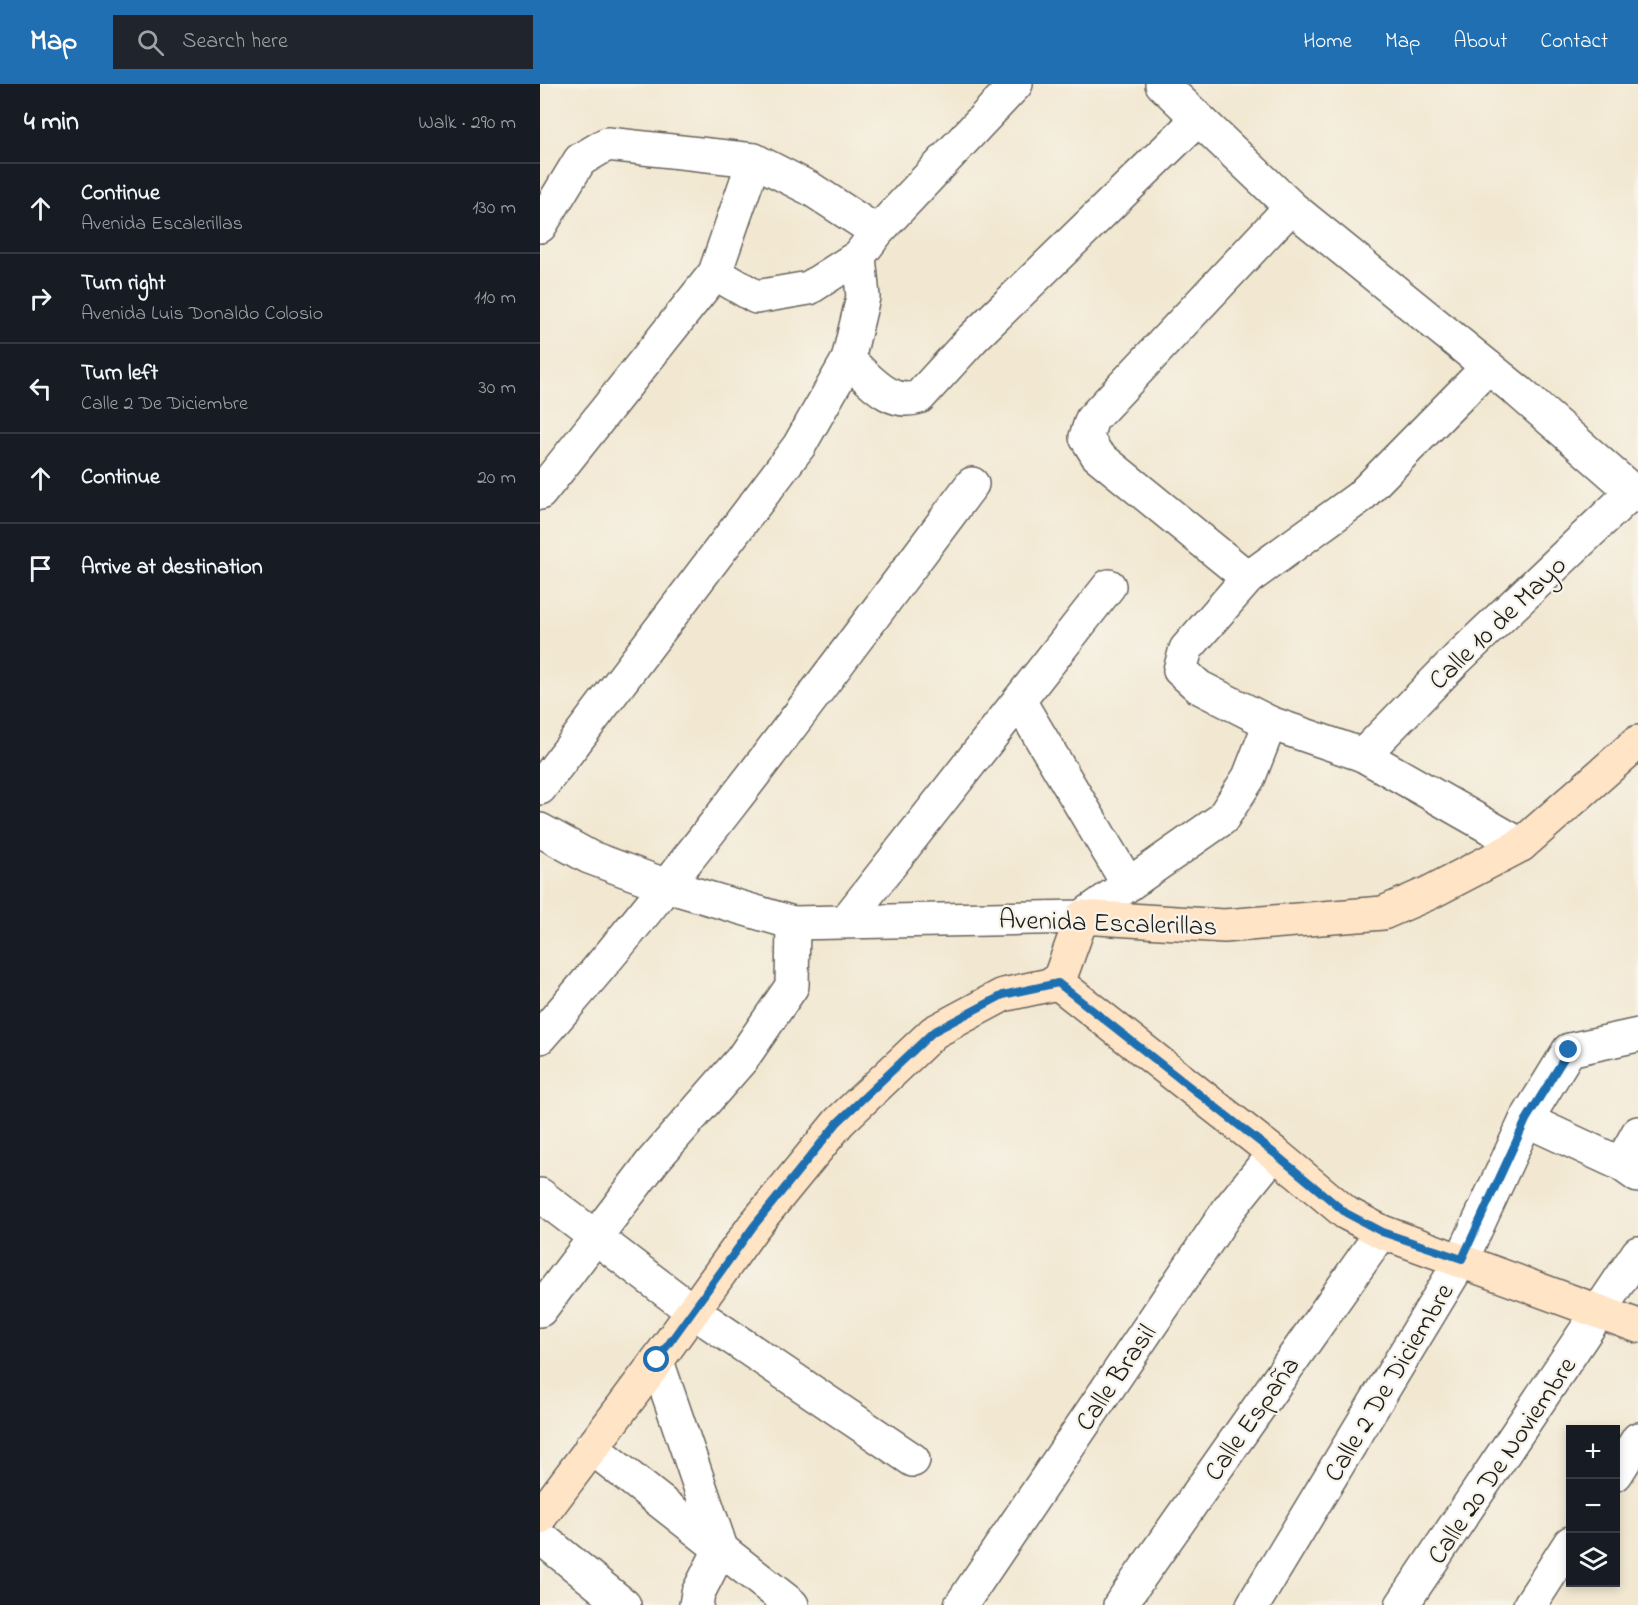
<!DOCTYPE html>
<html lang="en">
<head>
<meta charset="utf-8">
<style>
  :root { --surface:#171b24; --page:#20242c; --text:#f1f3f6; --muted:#9ea1a6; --line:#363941; --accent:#1f6fb2 }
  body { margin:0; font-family:"Indie Flower",sans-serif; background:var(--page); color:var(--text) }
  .controls { position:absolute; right:18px; bottom:18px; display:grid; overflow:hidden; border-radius:0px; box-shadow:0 3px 9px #0003 }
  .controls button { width:54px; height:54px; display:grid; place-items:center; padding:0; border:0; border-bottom:2px solid var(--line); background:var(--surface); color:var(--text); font:30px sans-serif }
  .stop { position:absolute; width:18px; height:18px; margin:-14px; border:4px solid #1f6fb2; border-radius:50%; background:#fff }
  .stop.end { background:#1f6fb2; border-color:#fff; box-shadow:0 2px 6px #0008 }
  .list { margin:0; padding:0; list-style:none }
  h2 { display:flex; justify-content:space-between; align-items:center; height:78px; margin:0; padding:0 24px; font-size:26px }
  h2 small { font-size:20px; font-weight:400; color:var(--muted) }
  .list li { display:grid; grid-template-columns:39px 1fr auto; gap:18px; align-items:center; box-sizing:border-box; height:90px; padding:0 24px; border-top:2px solid var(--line) }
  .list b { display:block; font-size:22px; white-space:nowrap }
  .list p { margin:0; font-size:20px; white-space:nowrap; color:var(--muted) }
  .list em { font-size:20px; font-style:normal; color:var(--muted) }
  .icon { flex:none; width:33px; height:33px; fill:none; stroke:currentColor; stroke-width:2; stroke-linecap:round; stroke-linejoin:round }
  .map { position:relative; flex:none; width:1098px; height:1521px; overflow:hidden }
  header { display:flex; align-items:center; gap:36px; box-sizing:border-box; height:84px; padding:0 30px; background:var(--accent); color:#fff }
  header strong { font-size:28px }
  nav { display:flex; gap:33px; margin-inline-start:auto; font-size:21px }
  .search { width:420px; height:54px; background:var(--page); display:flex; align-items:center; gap:15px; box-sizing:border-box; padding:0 21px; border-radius:0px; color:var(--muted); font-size:22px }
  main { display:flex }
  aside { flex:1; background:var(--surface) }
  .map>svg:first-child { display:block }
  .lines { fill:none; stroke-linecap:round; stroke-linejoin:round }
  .minor-casing { stroke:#67635c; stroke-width:36 }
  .secondary-casing { stroke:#67635c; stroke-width:36 }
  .minor { stroke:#fff; stroke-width:33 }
  .secondary { stroke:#ffe4c6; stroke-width:33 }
  .route { stroke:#1f6fb2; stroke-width:8 }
  .labels { text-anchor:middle; stroke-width:4.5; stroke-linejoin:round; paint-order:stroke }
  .street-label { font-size:27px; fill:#1c1c1c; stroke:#f7f3e8 }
</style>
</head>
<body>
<header>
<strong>Map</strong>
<div class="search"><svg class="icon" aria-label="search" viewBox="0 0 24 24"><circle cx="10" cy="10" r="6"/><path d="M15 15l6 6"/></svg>Search here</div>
<nav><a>Home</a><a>Map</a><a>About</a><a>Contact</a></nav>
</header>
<main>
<aside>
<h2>4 min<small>Walk · 290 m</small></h2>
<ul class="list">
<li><svg class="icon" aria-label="ahead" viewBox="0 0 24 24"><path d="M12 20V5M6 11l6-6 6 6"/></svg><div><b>Continue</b><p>Avenida Escalerillas</p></div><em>130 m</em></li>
<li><svg class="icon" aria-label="right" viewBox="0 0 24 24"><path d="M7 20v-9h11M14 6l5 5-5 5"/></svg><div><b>Turn right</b><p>Avenida Luis Donaldo Colosio</p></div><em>110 m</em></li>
<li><svg class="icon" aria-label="left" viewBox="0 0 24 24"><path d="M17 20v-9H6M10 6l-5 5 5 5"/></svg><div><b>Turn left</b><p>Calle 2 De Diciembre</p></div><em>30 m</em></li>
<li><svg class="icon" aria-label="ahead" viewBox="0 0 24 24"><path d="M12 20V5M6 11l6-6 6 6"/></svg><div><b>Continue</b></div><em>20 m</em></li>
<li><svg class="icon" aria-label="arrive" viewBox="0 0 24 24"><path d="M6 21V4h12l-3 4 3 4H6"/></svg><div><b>Arrive at destination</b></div></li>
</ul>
</aside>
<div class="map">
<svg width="1098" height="1521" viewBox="0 0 1098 1521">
  <rect width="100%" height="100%" fill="#f7f3e8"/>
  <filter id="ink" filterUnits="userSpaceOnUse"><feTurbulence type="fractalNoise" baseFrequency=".0167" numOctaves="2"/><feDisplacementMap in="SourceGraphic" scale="12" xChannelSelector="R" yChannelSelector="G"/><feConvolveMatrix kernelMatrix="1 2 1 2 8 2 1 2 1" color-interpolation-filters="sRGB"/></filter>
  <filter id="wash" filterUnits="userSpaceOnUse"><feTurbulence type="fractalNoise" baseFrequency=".008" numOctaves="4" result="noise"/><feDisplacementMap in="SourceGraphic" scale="24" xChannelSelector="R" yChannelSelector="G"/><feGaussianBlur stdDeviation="1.35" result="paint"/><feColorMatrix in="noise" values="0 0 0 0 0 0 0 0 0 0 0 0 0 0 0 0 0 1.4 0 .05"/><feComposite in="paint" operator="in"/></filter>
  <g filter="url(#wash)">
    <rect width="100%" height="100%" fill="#f2e8d2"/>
  </g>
  <g filter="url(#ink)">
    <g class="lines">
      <g class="minor-casing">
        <g id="minor">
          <path d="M622 0 751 123 979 308 1098 412"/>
          <path d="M0 142 40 76 67 60 214 76 271 105 337 148"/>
          <path d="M175 189 216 213 269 204 319 172 337 148 476 0"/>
          <path d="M308 276C329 294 349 323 379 313L432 255 658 35"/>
          <path d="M948 283 820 413 708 494 646 565 640 586 659 603 730 639 823 671 981 761"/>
          <path d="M0 409 175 189 214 76"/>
          <path d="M708 494 557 371 546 353 552 335 751 123"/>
          <path d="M479 617 588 800"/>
          <path d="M823 671 917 575 1092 408"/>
          <path d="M0 704 259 362 308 276 323 213 319 172"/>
          <path d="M0 746 49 773 127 802 253 839 542 833 682 735 709 693 730 639"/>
          <path d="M306 837 569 502"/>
          <path d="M0 953C154 777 292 587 432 400"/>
          <path d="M986 1036 1081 1080 1098 1092"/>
          <path d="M1081 1080 1098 1049"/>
          <path d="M0 1111 151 1226 373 1376"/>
          <path d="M0 1226 113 1077 202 975 252 902 253 839"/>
          <path d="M117 1277 181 1464 158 1509 156 1521"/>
          <path d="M51 1363 252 1521"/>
          <path d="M1076 1390 1098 1355"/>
          <path d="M0 1453 84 1521"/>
          <path d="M421 1521 689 1125 734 1069"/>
          <path d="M580 1521 842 1148"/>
          <path d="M713 1521 922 1175 986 1036 1029 966 1098 951"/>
          <path d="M862 1521 1098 1169"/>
          <path d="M990 1521 1030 1459"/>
        </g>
      </g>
      <g class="secondary-casing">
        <g id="secondary">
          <path d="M518 899 734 1069 806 1129 842 1148 1098 1242"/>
          <path d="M518 899 542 833 684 842 843 829 889 809 981 761 1098 658"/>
          <path d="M0 1433 117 1277 213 1143 299 1038 394 948 463 911 518 899"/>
        </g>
      </g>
      <use href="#minor" class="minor"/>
      <use href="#secondary" class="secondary"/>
    </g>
  </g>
  <g class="lines" filter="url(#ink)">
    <path class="route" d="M117 1276 213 1143 298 1038 393 948 463 911 518 899 734 1069 806 1129 842 1148 922 1175 986 1036 1029 966"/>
  </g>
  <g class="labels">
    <g class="street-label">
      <text transform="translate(957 538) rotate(-44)" y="9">Calle 10 de Mayo</text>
      <text transform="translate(568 838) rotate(2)" y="9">Avenida Escalerillas</text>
      <text transform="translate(575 1293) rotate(-56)" y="9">Calle Brasil</text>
      <text transform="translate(848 1298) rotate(-59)" y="9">Calle 2 De Diciembre</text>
      <text transform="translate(711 1334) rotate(-55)" y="9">Calle España</text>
      <text transform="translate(961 1376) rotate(-56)" y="9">Calle 20 De Noviembre</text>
    </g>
  </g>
</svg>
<div class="controls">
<button>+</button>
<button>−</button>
<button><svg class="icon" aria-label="layers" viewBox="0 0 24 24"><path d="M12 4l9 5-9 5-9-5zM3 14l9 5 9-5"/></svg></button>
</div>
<div class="stop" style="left:117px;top:1276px"></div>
<div class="stop end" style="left:1029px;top:966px"></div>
</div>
</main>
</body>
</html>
